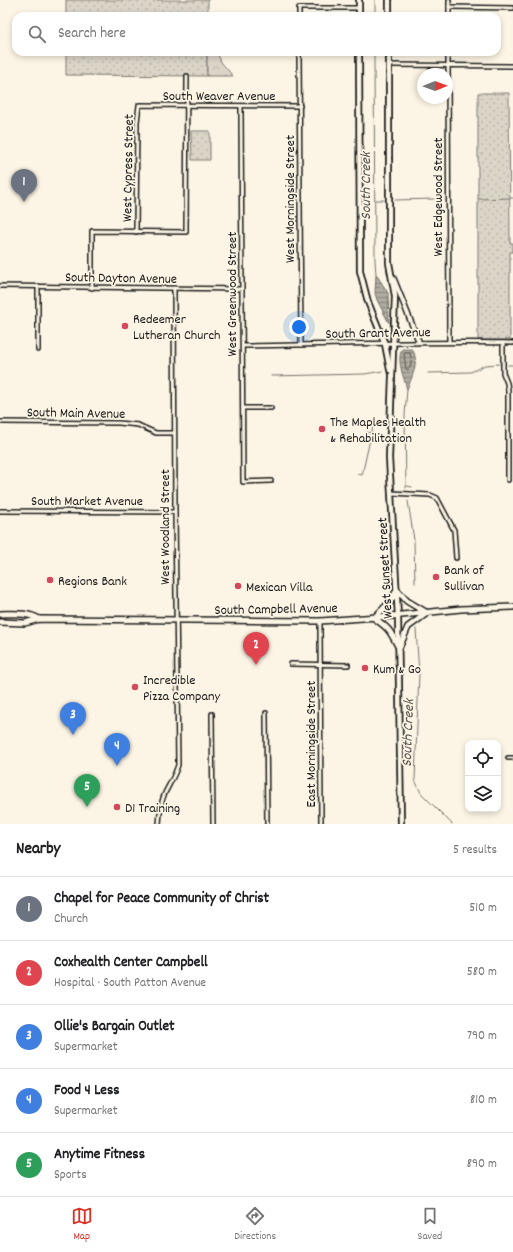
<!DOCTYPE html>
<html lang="en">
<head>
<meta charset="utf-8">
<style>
  :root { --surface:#fff; --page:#f6f6f6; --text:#202124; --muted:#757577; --line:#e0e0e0; --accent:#d93025 }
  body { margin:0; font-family:Dekko,sans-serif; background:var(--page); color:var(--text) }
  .controls { position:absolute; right:12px; bottom:12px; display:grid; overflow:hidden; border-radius:8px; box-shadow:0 2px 6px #0003 }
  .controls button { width:36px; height:36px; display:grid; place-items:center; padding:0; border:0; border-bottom:1px solid var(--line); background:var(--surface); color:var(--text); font:20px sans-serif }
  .compass { position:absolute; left:417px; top:68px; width:36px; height:36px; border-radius:50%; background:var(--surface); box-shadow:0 2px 6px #0003; rotate:89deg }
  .you { position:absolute; left:299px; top:327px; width:14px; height:14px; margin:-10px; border:3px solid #fff; border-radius:50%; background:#1a73e8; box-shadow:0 0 0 6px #1a73e833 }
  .badge { display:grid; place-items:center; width:26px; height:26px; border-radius:50%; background:var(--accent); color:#fff; font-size:13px; font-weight:700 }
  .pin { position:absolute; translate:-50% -33px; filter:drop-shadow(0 1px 2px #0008) }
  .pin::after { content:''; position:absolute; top:21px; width:14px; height:12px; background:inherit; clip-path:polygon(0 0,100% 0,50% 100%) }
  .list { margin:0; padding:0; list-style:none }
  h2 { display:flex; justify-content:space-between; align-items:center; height:52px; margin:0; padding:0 16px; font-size:17px }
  h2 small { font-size:13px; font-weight:400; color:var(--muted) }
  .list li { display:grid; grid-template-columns:26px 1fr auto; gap:12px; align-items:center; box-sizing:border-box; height:64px; padding:0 16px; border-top:1px solid var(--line) }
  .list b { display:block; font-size:15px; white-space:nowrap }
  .list p { margin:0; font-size:13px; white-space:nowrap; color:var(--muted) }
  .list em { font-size:13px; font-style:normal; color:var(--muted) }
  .icon { flex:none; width:22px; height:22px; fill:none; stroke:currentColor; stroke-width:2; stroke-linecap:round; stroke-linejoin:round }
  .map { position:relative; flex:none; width:513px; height:824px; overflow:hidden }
  .search { position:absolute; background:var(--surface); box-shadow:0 2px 6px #0003; left:12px; right:12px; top:12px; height:44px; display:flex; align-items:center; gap:10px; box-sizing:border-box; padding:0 14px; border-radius:12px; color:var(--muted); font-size:15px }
  .sheet { height:372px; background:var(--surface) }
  nav { display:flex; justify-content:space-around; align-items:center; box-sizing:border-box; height:56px; border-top:1px solid var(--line); background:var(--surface); font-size:11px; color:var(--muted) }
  nav a { display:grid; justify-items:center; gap:2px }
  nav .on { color:var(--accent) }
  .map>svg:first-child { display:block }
  .grass { fill:url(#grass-dots); stroke:#7c7872 }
  .forest { fill:url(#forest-crowns); stroke:#7c7872 }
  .water { fill:url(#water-rules); stroke:#75726c }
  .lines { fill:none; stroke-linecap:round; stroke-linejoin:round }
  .shore { stroke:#575551; stroke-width:1 }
  .stream { stroke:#75726c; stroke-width:1 }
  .minor-casing { stroke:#1c1c1c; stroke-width:6 }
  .tertiary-casing { stroke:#1c1c1c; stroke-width:7 }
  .secondary-casing { stroke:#1c1c1c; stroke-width:8 }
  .primary-casing { stroke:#1c1c1c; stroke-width:8 }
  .minor { stroke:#fcf5e5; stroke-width:3 }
  .tertiary { stroke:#fcf5e5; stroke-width:4 }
  .secondary { stroke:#fcf5e5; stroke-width:4.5 }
  .primary { stroke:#fcf5e5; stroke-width:5 }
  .poi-dot { fill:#d1495b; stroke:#fcf5e5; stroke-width:1.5 }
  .labels { text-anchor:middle; stroke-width:3.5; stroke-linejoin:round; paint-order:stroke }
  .street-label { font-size:14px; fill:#1c1c1c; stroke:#fcf5e5 }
  .poi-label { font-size:14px; fill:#1c1c1c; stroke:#fcf5e5; text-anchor:start }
  .water-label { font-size:15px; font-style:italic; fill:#575551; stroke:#fcf5e5 }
</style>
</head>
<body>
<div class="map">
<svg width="513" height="824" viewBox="0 0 513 824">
  <defs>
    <pattern id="grass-dots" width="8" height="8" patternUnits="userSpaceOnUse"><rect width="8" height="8" fill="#dbd5c8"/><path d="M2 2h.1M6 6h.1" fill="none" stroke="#bbb6ab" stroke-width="1.8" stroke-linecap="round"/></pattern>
    <pattern id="forest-crowns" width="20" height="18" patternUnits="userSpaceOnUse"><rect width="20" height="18" fill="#dbd5c8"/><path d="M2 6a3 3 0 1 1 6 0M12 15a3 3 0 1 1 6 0" fill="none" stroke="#bbb6ab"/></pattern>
    <pattern id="water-rules" width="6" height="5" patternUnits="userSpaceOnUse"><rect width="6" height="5" fill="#b0aba1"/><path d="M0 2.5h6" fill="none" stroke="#8e8a82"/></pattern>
  </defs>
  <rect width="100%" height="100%" fill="#fcf5e5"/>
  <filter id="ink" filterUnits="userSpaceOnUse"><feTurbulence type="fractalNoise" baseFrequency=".025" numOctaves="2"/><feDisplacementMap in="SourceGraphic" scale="8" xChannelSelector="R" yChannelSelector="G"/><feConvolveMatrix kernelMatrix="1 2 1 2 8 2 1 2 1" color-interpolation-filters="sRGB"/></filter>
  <g filter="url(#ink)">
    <g class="grass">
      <rect x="66" y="0" width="142" height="16"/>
      <path d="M66 52H207V76L66 75Z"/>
      <path d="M478 93H509L510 243H513V252H510V340H478Z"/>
      <path d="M191 131H210V160H192Z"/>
    </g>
    <path class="forest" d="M207 52H217L221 62 233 76H207Z"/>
    <g class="water">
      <path d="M376 274 388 293 389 323 377 300 375 293Z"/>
      <path d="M402 349H412C420 360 412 378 407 389 404 378 396 360 402 349Z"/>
    </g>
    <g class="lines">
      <path class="shore" d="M406 353H410C412 359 412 366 408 370L406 369 404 354Z"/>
      <g class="stream">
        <path d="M375 0V16"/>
        <path d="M374 52 375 261 376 274"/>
        <path d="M479 199 513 198"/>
        <path d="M375 200H384"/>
        <path d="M395 200 434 199"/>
        <path d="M508 365H513"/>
        <path d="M428 373 471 372 485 365 499 364"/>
        <path d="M271 376 365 374 382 371"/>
        <path d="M366 432 372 433"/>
        <path d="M357 474 362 475 373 426"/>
        <path d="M407 486 412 487"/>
        <path d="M406 488 405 415 407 389"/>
        <path d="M408 501 414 540 415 583"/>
        <path d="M416 629 419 673 415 780 421 793 452 824"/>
      </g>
      <g class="minor-casing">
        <g id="minor">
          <path d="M449 7 513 8"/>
          <path d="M299 16V8H359"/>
          <path d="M449 16V0"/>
          <path d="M299 52 301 345"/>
          <path d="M448 52 449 342"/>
          <path d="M389 65 513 66"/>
          <path d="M241 107 243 482 271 481"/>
          <path d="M136 232 137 122 139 105 300 106"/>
          <path d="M0 286 242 289"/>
          <path d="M38 286V350"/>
          <path d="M92 288V231L186 232 187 76"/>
          <path d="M503 343V373L507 383 508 390V480"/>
          <path d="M243 346C333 345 423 341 513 343"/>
          <path d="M243 408H271"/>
          <path d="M0 422 119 423 138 425 156 433H174"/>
          <path d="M391 493 430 495 437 498 454 530 456 558"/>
          <path d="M0 511 175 512"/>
          <path d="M320 621 321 824"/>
          <path d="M291 664 348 665"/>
          <path d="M266 713 267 824"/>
          <path d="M212 714 213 824"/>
          <path d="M508 758H513"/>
          <path d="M159 824C160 813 160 803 165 793 170 783 175 775 178 765L175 512 174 288"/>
        </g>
      </g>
      <g class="tertiary-casing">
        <path id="tertiary" d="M393 277 419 342"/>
      </g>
      <g class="secondary-casing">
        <g id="secondary">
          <path d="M359 0V16"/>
          <path d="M389 0V16"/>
          <path d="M359 52 360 271 368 302 385 344 390 370"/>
          <path d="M389 52V263L395 296 389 458 398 616 401 824"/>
        </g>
      </g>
      <g class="primary-casing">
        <g id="primary">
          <path d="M397 590 407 601 427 613 408 627 399 648C390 631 390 629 374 618L390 602Z"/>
          <path d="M0 614C13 614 28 612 39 619"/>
          <path d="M0 622 25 623 39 619 320 621 392 616 461 609 513 607"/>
        </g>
      </g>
      <use href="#minor" class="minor"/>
      <use href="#tertiary" class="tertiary"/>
      <use href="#secondary" class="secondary"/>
      <use href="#primary" class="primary"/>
    </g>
  </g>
  <g class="poi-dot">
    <circle cx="125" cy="326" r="4"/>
    <circle cx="322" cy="429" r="4"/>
    <circle cx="436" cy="577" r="4"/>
    <circle cx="50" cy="580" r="4"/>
    <circle cx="238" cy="586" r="4"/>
    <circle cx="365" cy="668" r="4"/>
    <circle cx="135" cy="687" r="4"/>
    <circle cx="117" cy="807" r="4"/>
  </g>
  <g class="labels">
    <g class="street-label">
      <text x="219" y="100">South Weaver Avenue</text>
      <text transform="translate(127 168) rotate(-89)" y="5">West Cypress Street</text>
      <text transform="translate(437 197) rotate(-90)" y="5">West Edgewood Street</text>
      <text transform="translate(289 199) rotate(-90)" y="5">West Morningside Street</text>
      <text transform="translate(121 277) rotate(1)" y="5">South Dayton Avenue</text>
      <text transform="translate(231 294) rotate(-90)" y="5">West Greenwood Street</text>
      <text transform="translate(378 332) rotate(-1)" y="5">South Grant Avenue</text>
      <text transform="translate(76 412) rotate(1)" y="5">South Main Avenue</text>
      <text x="87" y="505">South Market Avenue</text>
      <text transform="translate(164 527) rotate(-90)" y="5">West Woodland Street</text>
      <text transform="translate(384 568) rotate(-93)" y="5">West Sunset Street</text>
      <text transform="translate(276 608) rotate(-1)" y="5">South Campbell Avenue</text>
      <text transform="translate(310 744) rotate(-90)" y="5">East Morningside Street</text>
    </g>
    <g class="poi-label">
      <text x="133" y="323">Redeemer<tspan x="133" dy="16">Lutheran Church</tspan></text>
      <text x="330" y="426">The Maples Health<tspan x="330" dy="16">&amp; Rehabilitation</tspan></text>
      <text x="444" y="574">Bank of<tspan x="444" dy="16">Sullivan</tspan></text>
      <text x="58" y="585">Regions Bank</text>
      <text x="246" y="591">Mexican Villa</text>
      <text x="373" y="673">Kum &amp; Go</text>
      <text x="143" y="684">Incredible<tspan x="143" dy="16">Pizza Company</tspan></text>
      <text x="125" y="812">D1 Training</text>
    </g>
    <g class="water-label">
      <text transform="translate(365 186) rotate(-90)" y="5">South Creek</text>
      <text transform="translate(407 733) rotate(-88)" y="5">South Creek</text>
    </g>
  </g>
</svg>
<div class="controls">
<button><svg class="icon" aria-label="locate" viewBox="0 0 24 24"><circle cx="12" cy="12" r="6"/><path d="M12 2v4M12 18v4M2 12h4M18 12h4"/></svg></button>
<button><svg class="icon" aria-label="layers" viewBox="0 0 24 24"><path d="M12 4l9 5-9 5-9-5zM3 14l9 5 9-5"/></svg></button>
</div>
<svg class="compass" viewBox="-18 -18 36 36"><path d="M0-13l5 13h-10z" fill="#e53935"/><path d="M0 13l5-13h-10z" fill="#757577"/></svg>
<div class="you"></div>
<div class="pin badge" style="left:24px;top:202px;background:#6b7280">1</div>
<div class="pin badge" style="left:256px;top:665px;background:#e0444e">2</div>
<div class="pin badge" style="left:73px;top:735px;background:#3f7fe0">3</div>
<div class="pin badge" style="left:117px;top:766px;background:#3f7fe0">4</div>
<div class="pin badge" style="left:87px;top:807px;background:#2e9e5b">5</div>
<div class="search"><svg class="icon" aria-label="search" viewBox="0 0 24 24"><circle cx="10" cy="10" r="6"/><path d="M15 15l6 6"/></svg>Search here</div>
</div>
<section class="sheet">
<h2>Nearby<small>5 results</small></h2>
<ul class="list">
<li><span class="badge" style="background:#6b7280">1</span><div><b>Chapel for Peace Community of Christ</b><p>Church</p></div><em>510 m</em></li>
<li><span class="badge" style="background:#e0444e">2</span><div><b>Coxhealth Center Campbell</b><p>Hospital · South Patton Avenue</p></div><em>580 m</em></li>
<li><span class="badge" style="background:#3f7fe0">3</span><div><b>Ollie's Bargain Outlet</b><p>Supermarket</p></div><em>790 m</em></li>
<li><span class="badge" style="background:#3f7fe0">4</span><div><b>Food 4 Less</b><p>Supermarket</p></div><em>810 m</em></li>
<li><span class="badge" style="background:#2e9e5b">5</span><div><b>Anytime Fitness</b><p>Sports</p></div><em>890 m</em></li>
</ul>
</section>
<nav>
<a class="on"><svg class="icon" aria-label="map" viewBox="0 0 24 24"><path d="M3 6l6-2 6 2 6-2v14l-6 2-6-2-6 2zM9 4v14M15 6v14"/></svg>Map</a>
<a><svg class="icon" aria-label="directions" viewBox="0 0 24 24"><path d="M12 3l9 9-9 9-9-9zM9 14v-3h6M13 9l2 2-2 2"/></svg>Directions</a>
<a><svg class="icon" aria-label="saved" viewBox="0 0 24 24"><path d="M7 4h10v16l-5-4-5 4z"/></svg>Saved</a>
</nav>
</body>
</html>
